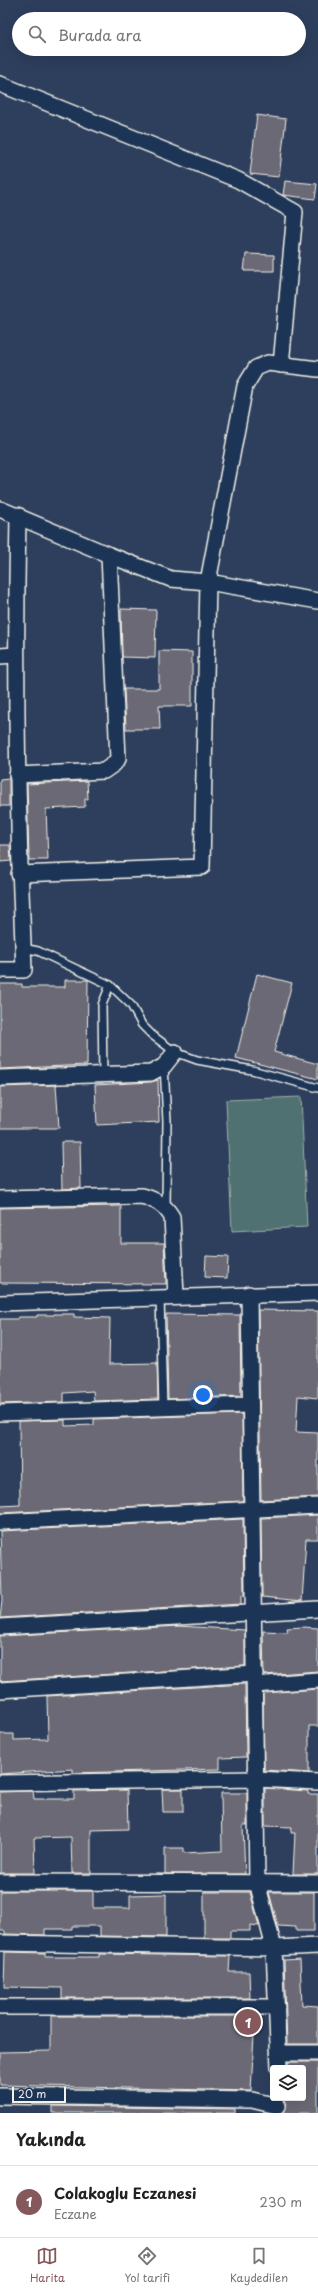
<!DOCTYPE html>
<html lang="tr">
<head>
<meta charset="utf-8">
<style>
  :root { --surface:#fff; --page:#f6f6f6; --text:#222; --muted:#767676; --line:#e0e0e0; --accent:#85585c }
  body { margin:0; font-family:"Playpen Sans",sans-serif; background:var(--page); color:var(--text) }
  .controls { position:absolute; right:12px; bottom:12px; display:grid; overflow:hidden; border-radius:4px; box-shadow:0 4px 16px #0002 }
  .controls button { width:36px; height:36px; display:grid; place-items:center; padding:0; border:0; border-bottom:1px solid var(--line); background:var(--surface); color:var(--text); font:20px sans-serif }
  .scale { position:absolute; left:12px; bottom:10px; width:54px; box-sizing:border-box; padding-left:4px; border:2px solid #f4f1e8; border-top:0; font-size:11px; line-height:14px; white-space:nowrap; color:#f4f1e8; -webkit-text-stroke:3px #1d3557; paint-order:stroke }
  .you { position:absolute; left:203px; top:1395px; width:14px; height:14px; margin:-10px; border:3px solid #fff; border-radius:50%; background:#1a73e8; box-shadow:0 0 0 6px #1a73e833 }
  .badge { display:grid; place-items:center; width:26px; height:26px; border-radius:50%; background:var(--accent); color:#fff; font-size:13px; font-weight:700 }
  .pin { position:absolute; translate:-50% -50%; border:2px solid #fff; box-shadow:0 1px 4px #0006 }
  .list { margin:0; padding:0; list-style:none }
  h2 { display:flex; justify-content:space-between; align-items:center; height:52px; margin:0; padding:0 16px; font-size:17px }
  h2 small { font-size:13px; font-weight:400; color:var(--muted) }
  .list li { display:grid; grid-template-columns:26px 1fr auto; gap:12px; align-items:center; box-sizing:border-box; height:72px; padding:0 16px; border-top:1px solid var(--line) }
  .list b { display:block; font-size:15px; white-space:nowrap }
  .list p { margin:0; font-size:13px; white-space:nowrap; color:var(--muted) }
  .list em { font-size:13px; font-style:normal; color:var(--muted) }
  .icon { flex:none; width:22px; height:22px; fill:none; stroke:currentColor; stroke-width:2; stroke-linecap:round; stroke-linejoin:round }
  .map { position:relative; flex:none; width:318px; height:2113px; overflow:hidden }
  .search { position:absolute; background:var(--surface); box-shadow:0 4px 16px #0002; left:12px; right:12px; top:12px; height:44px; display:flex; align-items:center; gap:10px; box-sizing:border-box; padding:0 14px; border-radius:22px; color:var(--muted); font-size:15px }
  .sheet { height:124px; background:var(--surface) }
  nav { display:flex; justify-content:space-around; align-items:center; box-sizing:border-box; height:56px; border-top:1px solid var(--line); background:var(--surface); font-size:11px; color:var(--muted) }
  nav a { display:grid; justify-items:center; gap:2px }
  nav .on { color:var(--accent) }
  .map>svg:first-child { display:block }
  .green { fill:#4f7171; stroke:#a2b1ac }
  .building { fill:#6b6975; stroke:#f4f1e8 }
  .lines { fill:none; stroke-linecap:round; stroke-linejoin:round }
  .service-casing { stroke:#f4f1e8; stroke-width:10 }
  .minor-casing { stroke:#f4f1e8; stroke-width:18 }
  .service { stroke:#1d3557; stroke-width:7 }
  .minor { stroke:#1d3557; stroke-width:15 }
</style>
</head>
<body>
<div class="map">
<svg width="318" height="2113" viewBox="0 0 318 2113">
  <rect width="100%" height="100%" fill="#2d3f5d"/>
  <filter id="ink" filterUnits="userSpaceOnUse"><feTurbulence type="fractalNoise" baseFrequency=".025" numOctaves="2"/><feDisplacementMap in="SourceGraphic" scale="8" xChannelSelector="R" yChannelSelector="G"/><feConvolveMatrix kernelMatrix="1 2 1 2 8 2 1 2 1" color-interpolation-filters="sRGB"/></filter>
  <g filter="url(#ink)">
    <path class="green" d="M301 1097 307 1227 232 1231 226 1100Z"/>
    <g class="building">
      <path d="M257 115 286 119 279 177 250 174Z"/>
      <path d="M285 181 317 184 315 199 283 195Z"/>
      <path d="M246 254 274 255V271H244Z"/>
      <path d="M121 609 156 610 155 658 122 657Z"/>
      <path d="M159 651 192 652V706H159L160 729H126L124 689H159Z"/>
      <path d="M9 778V806H0V779Z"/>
      <path d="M87 781 88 799H85V807L46 809 48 860H29L27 784Z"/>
      <path d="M0 845H10L11 861 0 862Z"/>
      <path d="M257 974 292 983 274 1052 318 1064V1079L236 1058Z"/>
      <path d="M65 980H88L87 1065 0 1069V984H22V987H65Z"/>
      <path d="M158 1080 159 1122 97 1125 95 1085 151 1082Z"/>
      <path d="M56 1085 59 1128H0V1087Z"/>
      <path d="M61 1142H80L81 1188 62 1189Z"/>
      <path d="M121 1206V1243H164L166 1284 0 1283V1208Z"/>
      <path d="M206 1256 228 1257 227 1278 205 1277Z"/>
      <path d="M258 1310 318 1311V1398L298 1396 296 1432 318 1433V1497L261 1500Z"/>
      <path d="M54 1314H74V1317L110 1318 109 1364 157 1363 158 1399 94 1401 93 1391 64 1393V1402L0 1404V1319H18L19 1317H37V1315H54Z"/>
      <path d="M166 1314 240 1315 241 1396 168 1399Z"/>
      <path d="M242 1414 243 1501 0 1513V1506L20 1505 19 1421 65 1420V1426L94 1425V1419Z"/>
      <path d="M318 1515V1539H306L302 1601 262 1597 261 1518Z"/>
      <path d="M243 1519 244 1596H241V1604L0 1618 2 1601 0 1531Z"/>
      <path d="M179 1626 245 1630V1666L0 1681V1636Z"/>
      <path d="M303 1627 318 1628V1671L264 1675 263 1631 288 1632 287 1628Z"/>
      <path d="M245 1684 246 1757 220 1758V1769L73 1773V1769L0 1774V1734H14V1740L48 1739 47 1696Z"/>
      <path d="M318 1689V1726H309V1773L264 1770 263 1693Z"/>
      <path d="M265 1788 308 1791V1794H318V1874H293L295 1833H291L292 1827 265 1826Z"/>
      <path d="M162 1789H183V1812H163Z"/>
      <path d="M127 1790 128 1829 91 1830V1873H72L71 1837 34 1838 35 1873H0V1792L33 1791 34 1799H74V1791Z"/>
      <path d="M221 1793H247V1825H243L245 1874H165V1848H184V1853L222 1851Z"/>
      <path d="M0 1891H93V1908H130V1895L166 1894V1937L100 1936V1926H72V1929H45V1935L5 1934V1931H0Z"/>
      <path d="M204 1892H250L259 1926 250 1925V1931H230V1938H204Z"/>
      <path d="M269 1892H314V1931H296V1927L278 1926Z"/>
      <path d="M5 1952 45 1953V1957H99V1954L230 1956 229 1972H249L250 1998H62V1988L4 1987Z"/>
      <path d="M300 1959 302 2005 318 2006V2044H287L284 1960Z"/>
      <path d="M51 2016H255L251 2091 0 2085V2052L51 2051Z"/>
      <path d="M288 2062H318V2113H282L286 2104 281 2098H303V2068H288Z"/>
      <path d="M53 2106 235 2109V2113H53Z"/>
    </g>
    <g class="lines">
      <g class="service-casing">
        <g id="service">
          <path d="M23 948 38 951 110 985 131 1005 142 1025 152 1035 175 1052 197 1060 252 1070 318 1088"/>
          <path d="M164 1066 167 1121 166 1206"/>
          <path d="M103 1075 102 1005 110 985"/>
          <path d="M160 1297 163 1408"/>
        </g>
      </g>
      <g class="minor-casing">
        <g id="minor">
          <path d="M0 84 238 180 295 212 281 365"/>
          <path d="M0 509 109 555 171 579 208 582 318 601"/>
          <path d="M0 656 15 655"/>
          <path d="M17 775 104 771 114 764 118 759 109 555"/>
          <path d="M19 874 202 867 208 582 245 386 256 368 268 363 318 369"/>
          <path d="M0 970H24C17 818 15 667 18 515"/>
          <path d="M0 1078 151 1073 164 1066 175 1052"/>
          <path d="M0 1199 142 1196C156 1200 164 1204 172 1217L176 1296"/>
          <path d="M249 1294 257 1882 274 1948 279 2068"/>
          <path d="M0 1303 318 1293"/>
          <path d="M0 1413 249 1405"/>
          <path d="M0 1522 318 1506"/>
          <path d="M0 1627 318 1609"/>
          <path d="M255 1685 318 1680"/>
          <path d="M0 1690 255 1674"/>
          <path d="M0 1783 256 1779 318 1782"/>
          <path d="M0 1882 318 1883"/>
          <path d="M0 1943 274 1948 318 1946"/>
          <path d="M0 2007H277"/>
          <path d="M279 2053H318"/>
          <path d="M0 2096 252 2100 277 2106"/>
        </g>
      </g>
      <use href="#service" class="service"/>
      <use href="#minor" class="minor"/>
    </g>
  </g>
</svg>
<div class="controls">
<button><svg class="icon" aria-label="layers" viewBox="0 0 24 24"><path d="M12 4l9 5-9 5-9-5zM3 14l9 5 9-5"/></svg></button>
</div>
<div class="scale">20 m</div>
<div class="you"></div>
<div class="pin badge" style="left:248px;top:2022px">1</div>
<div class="search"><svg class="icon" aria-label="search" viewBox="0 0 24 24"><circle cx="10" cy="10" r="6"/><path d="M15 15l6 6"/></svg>Burada ara</div>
</div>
<section class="sheet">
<h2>Yakında<small></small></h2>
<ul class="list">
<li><span class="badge">1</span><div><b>Colakoglu Eczanesi</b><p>Eczane</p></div><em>230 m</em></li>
</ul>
</section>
<nav>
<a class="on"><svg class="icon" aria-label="map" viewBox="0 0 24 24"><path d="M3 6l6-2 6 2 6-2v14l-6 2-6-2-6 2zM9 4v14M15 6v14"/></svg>Harita</a>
<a><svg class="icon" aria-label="directions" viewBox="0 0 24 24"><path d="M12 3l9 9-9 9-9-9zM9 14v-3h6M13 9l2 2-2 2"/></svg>Yol tarifi</a>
<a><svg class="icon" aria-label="saved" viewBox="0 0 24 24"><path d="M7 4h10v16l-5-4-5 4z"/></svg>Kaydedilen</a>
</nav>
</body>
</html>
